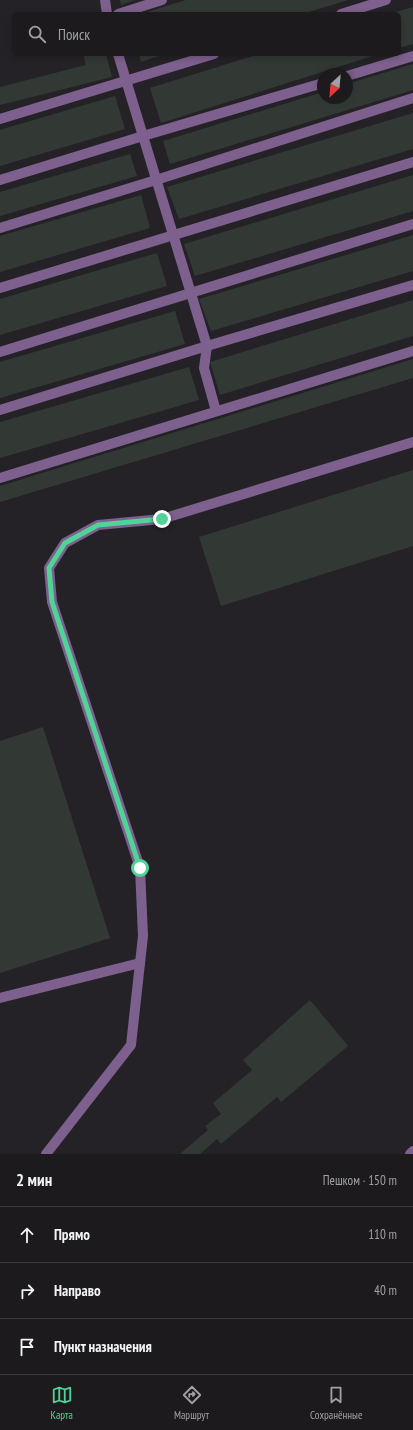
<!DOCTYPE html>
<html lang="ru">
<head>
<meta charset="utf-8">
<style>
  :root { --surface:#1c1a1d; --page:#29272a; --text:#f1f3f6; --muted:#a0a1a4; --line:#3a383b; --accent:#51d398 }
  body { margin:0; font-family:"PT Sans Narrow",sans-serif; background:var(--page); color:var(--text) }
  .compass { position:absolute; left:317px; top:68px; width:36px; height:36px; border-radius:50%; background:var(--surface); box-shadow:0 2px 6px #0003; rotate:206deg }
  .stop { position:absolute; width:12px; height:12px; margin:-9px; border:3px solid #51d398; border-radius:50%; background:#fff }
  .stop.end { background:#51d398; border-color:#fff; box-shadow:0 1px 4px #0008 }
  .list { margin:0; padding:0; list-style:none }
  h2 { display:flex; justify-content:space-between; align-items:center; height:52px; margin:0; padding:0 16px; font-size:17px }
  h2 small { font-size:13px; font-weight:400; color:var(--muted) }
  .list li { display:grid; grid-template-columns:26px 1fr auto; gap:12px; align-items:center; box-sizing:border-box; height:56px; padding:0 16px; border-top:1px solid var(--line) }
  .list b { display:block; font-size:15px; white-space:nowrap }
  .list em { font-size:13px; font-style:normal; color:var(--muted) }
  .icon { flex:none; width:22px; height:22px; fill:none; stroke:currentColor; stroke-width:2; stroke-linecap:round; stroke-linejoin:round }
  .map { position:relative; flex:none; width:413px; height:1154px; overflow:hidden }
  .search { position:absolute; background:var(--surface); box-shadow:0 2px 6px #0003; left:12px; right:12px; top:12px; height:44px; display:flex; align-items:center; gap:10px; box-sizing:border-box; padding:0 14px; border-radius:6px; color:var(--muted); font-size:15px }
  .sheet { height:220px; background:var(--surface) }
  nav { display:flex; justify-content:space-around; align-items:center; box-sizing:border-box; height:56px; border-top:1px solid var(--line); background:var(--surface); font-size:11px; color:var(--muted) }
  nav a { display:grid; justify-items:center; gap:2px }
  nav .on { color:var(--accent) }
  .map>svg:first-child { display:block }
  .building { fill:#323935 }
  .lines { fill:none; stroke-linecap:round; stroke-linejoin:round }
  .minor { stroke:#7d608d; stroke-width:10 }
  .route { stroke:#51d398; stroke-width:5 }
</style>
</head>
<body>
<div class="map">
<svg width="413" height="1154" viewBox="0 0 413 1154">
  <rect width="100%" height="100%" fill="#252227"/>
  <g class="building">
    <path d="M120 0H135L121 5Z"/>
    <path d="M186 0H348L302 14H140Z"/>
    <path d="M413 7V44L399 48V14H390Z"/>
    <path d="M83 54H106L112 77 0 105V87L86 65Z"/>
    <path d="M139 54H165L141 62Z"/>
    <path d="M259 54H379L161 123 150 88Z"/>
    <path d="M413 64V90L170 164 163 141 323 92V98H347V84Z"/>
    <path d="M115 96 125 129 0 166V130Z"/>
    <path d="M413 113V149L179 219 167 187Z"/>
    <path d="M130 154 137 176 0 216V192Z"/>
    <path d="M413 175V211L195 276 184 244Z"/>
    <path d="M141 195 150 228 0 272V236Z"/>
    <path d="M413 235V271L211 331 199 299Z"/>
    <path d="M157 253 167 286 0 335V299Z"/>
    <path d="M413 300V336L220 395 210 362Z"/>
    <path d="M175 311 185 344 0 398V362Z"/>
    <path d="M413 359V378L0 502V486Z"/>
    <path d="M189 367 199 400 0 458V422Z"/>
    <path d="M413 470V546L221 606 199 537Z"/>
    <path d="M43 727 110 938 0 973V741Z"/>
    <path d="M310 1000 348 1046 281 1102 277 1097 221 1144 217 1139 200 1154H180L208 1130 205 1126 221 1114 213 1103 252 1070 243 1060Z"/>
  </g>
  <g class="lines">
    <g class="minor">
      <path d="M105 0 107 14"/>
      <path d="M118 14 162 0"/>
      <path d="M341 14 386 0"/>
      <path d="M118 54 207 346 204 368 216 411"/>
      <path d="M347 76 413 56"/>
      <path d="M0 119 214 54"/>
      <path d="M0 180 143 136 323 83"/>
      <path d="M0 228 156 180 413 98"/>
      <path d="M0 288 413 162"/>
      <path d="M0 352 413 224"/>
      <path d="M0 410 207 346 413 285"/>
      <path d="M0 478 413 351"/>
      <path d="M0 998 140 963"/>
      <path d="M46 1154 131 1045 143 936 140 868 52 602 49 568 65 543 98 525 162 519 413 442"/>
      <path d="M410 1154 413 1151"/>
    </g>
  </g>
  <g class="lines">
    <path class="route" d="M140 868 52 602 49 568 65 543 98 525 162 519"/>
  </g>
</svg>
<svg class="compass" viewBox="-18 -18 36 36"><path d="M0-13l5 13h-10z" fill="#e53935"/><path d="M0 13l5-13h-10z" fill="#a0a1a4"/></svg>
<div class="stop" style="left:140px;top:868px"></div>
<div class="stop end" style="left:162px;top:519px"></div>
<div class="search"><svg class="icon" aria-label="search" viewBox="0 0 24 24"><circle cx="10" cy="10" r="6"/><path d="M15 15l6 6"/></svg>Поиск</div>
</div>
<section class="sheet">
<h2>2 мин<small>Пешком · 150 m</small></h2>
<ul class="list">
<li><svg class="icon" aria-label="ahead" viewBox="0 0 24 24"><path d="M12 20V5M6 11l6-6 6 6"/></svg><div><b>Прямо</b></div><em>110 m</em></li>
<li><svg class="icon" aria-label="right" viewBox="0 0 24 24"><path d="M7 20v-9h11M14 6l5 5-5 5"/></svg><div><b>Направо</b></div><em>40 m</em></li>
<li><svg class="icon" aria-label="arrive" viewBox="0 0 24 24"><path d="M6 21V4h12l-3 4 3 4H6"/></svg><div><b>Пункт назначения</b></div></li>
</ul>
</section>
<nav>
<a class="on"><svg class="icon" aria-label="map" viewBox="0 0 24 24"><path d="M3 6l6-2 6 2 6-2v14l-6 2-6-2-6 2zM9 4v14M15 6v14"/></svg>Карта</a>
<a><svg class="icon" aria-label="directions" viewBox="0 0 24 24"><path d="M12 3l9 9-9 9-9-9zM9 14v-3h6M13 9l2 2-2 2"/></svg>Маршрут</a>
<a><svg class="icon" aria-label="saved" viewBox="0 0 24 24"><path d="M7 4h10v16l-5-4-5 4z"/></svg>Сохранённые</a>
</nav>
</body>
</html>
